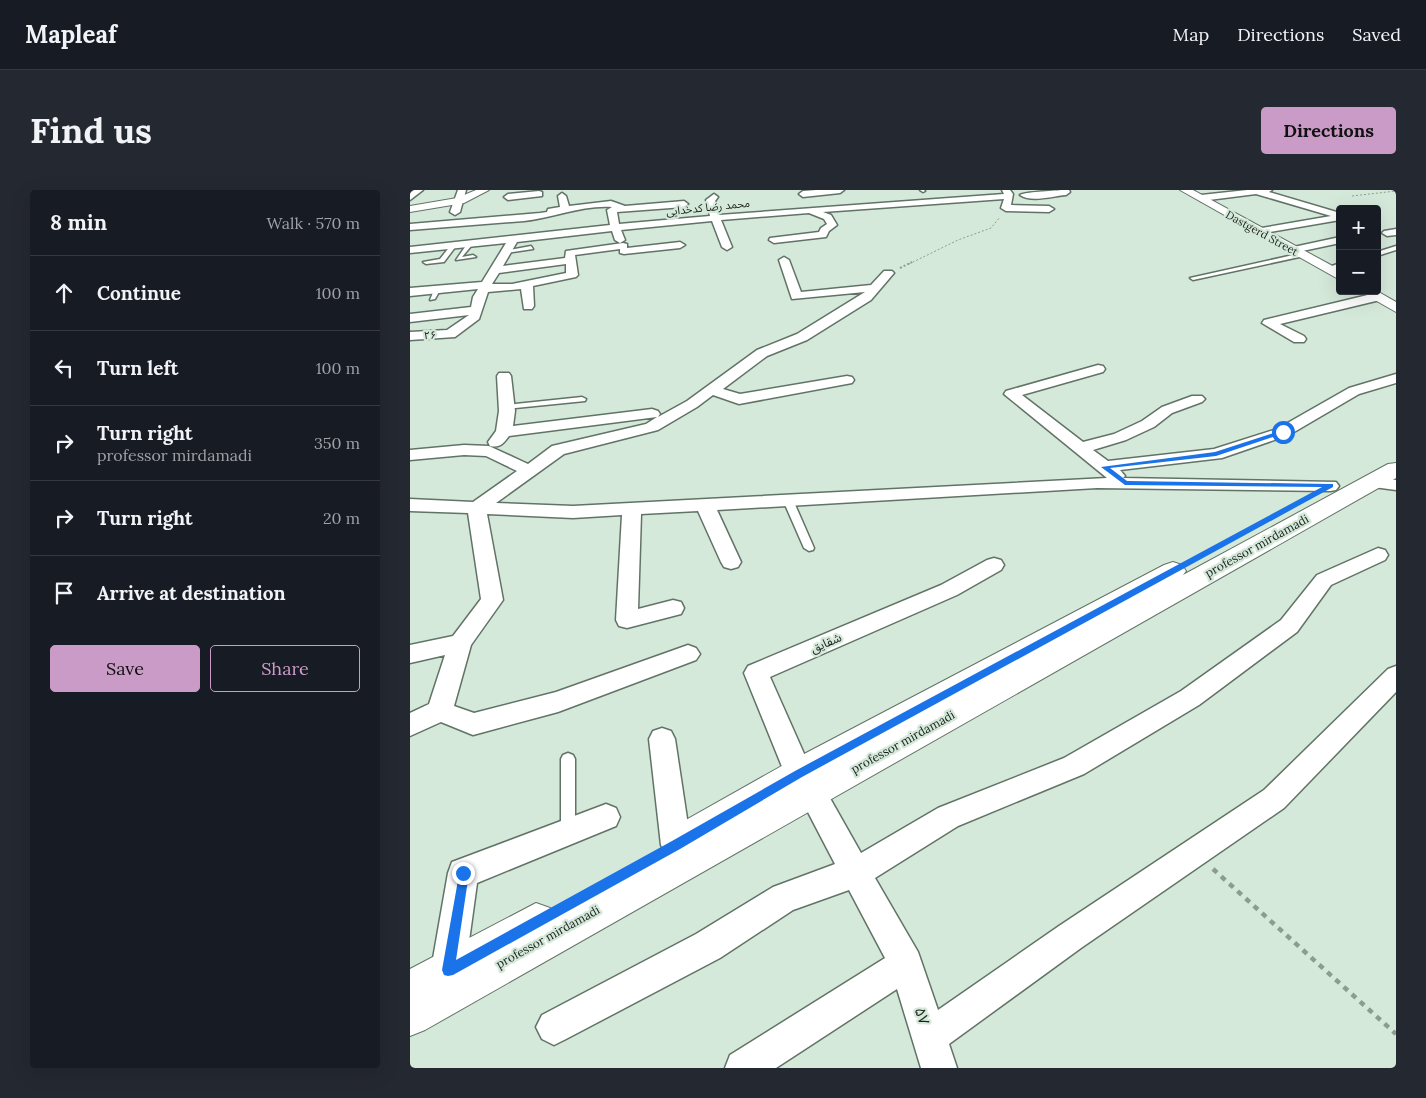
<!DOCTYPE html>
<html lang="en">
<head>
<meta charset="utf-8">
<style>
  :root { --surface:#171b24; --page:#242831; --text:#f1f3f6; --muted:#9ea1a6; --line:#363941; --accent:#cb9bc8 }
  body { margin:0; font-family:Lora,"Noto Sans Arabic",serif; background:var(--page); color:var(--text) }
  .controls { position:absolute; right:15px; top:15px; display:grid; overflow:hidden; border-radius:5px; box-shadow:0 5px 20px #0002 }
  .controls button { width:45px; height:45px; display:grid; place-items:center; padding:0; border:0; border-bottom:1px solid var(--line); background:var(--surface); color:var(--text); font:25px sans-serif }
  .stop { position:absolute; width:15px; height:15px; margin:-11px; border:4px solid #1a73e8; border-radius:50%; background:#fff }
  .stop.end { background:#1a73e8; border-color:#fff; box-shadow:0 1px 5px #0008 }
  .list { margin:0; padding:0; list-style:none }
  h2 { display:flex; justify-content:space-between; align-items:center; height:65px; margin:0; padding:0 20px; font-size:21px }
  h2 small { font-size:16px; font-weight:400; color:var(--muted) }
  .list li { display:grid; grid-template-columns:32px 1fr auto; gap:15px; align-items:center; box-sizing:border-box; height:75px; padding:0 20px; border-top:1px solid var(--line) }
  .list b { display:block; font-size:19px; white-space:nowrap }
  .list p { margin:0; font-size:16px; white-space:nowrap; color:var(--muted) }
  .list em { font-size:16px; font-style:normal; color:var(--muted) }
  .actions { display:flex; gap:10px; padding:15px 20px }
  .actions a { flex:1; padding:11px 0; border:1px solid var(--accent); border-radius:5px; text-align:center; font-size:18px; color:var(--accent) }
  .actions .main { background:var(--accent); color:#111 }
  .icon { flex:none; width:28px; height:28px; fill:none; stroke:currentColor; stroke-width:2; stroke-linecap:round; stroke-linejoin:round }
  .map { position:relative; flex:none; width:986px; height:878px; overflow:hidden; border-radius:5px }
  header { display:flex; align-items:center; gap:30px; box-sizing:border-box; height:70px; padding:0 25px; background:var(--surface); border-bottom:1px solid var(--line) }
  header strong { font-size:24px }
  nav { display:flex; gap:28px; margin-inline-start:auto; font-size:18px }
  .intro { display:flex; align-items:center; justify-content:space-between; box-sizing:border-box; height:120px; padding:0 30px }
  h1 { margin:0; font-size:35px }
  .button { padding:12px 22px; border-radius:5px; background:var(--accent); color:#111; font-size:18px; font-weight:700 }
  main { display:flex; gap:30px; padding:0 30px }
  aside { flex:1; background:var(--surface); border-radius:5px; box-shadow:0 5px 20px #0002 }
  .map>svg:first-child { display:block }
  .lines { fill:none; stroke-linecap:round; stroke-linejoin:round }
  .service-casing { stroke:#617366; stroke-width:3 }
  .minor-casing { stroke:#617366; stroke-width:3 }
  .tertiary-casing { stroke:#617366; stroke-width:2 }
  .secondary-casing { stroke:#617366; stroke-width:2 }
  .path-far2 { stroke:#8d9c91; stroke-width:1; stroke-dasharray:2 2; stroke-linecap:butt }
  .path-far1 { stroke:#8d9c91; stroke-width:2; stroke-dasharray:2 2; stroke-linecap:butt }
  .path { stroke:#8d9c91; stroke-width:4.5; stroke-dasharray:5.5 5.5; stroke-linecap:butt }
  .service { fill:#fff; fill-rule:evenodd }
  .minor { fill:#fff; fill-rule:evenodd }
  .tertiary { fill:#fff; fill-rule:evenodd }
  .secondary { fill:#fff; fill-rule:evenodd }
  .route { fill:#1a73e8 }
  .labels { text-anchor:middle; stroke-width:4.5; stroke-linejoin:round; paint-order:stroke }
  .far-street-label { font-size:11px; fill:#1c231e; stroke:#d5e9da }
  .street-label { font-size:12px; fill:#1c231e; stroke:#d5e9da }
  .near-street-label { font-size:15px; fill:#1c231e; stroke:#d5e9da }
</style>
</head>
<body>
<header>
<strong>Mapleaf</strong>
<nav><a>Map</a><a>Directions</a><a>Saved</a></nav>
</header>
<div class="intro"><h1>Find us</h1><a class="button">Directions</a></div>
<main>
<aside>
<h2>8 min<small>Walk · 570 m</small></h2>
<ul class="list">
<li><svg class="icon" aria-label="ahead" viewBox="0 0 24 24"><path d="M12 20V5M6 11l6-6 6 6"/></svg><div><b>Continue</b></div><em>100 m</em></li>
<li><svg class="icon" aria-label="left" viewBox="0 0 24 24"><path d="M17 20v-9H6M10 6l-5 5 5 5"/></svg><div><b>Turn left</b></div><em>100 m</em></li>
<li><svg class="icon" aria-label="right" viewBox="0 0 24 24"><path d="M7 20v-9h11M14 6l5 5-5 5"/></svg><div><b>Turn right</b><p>professor mirdamadi</p></div><em>350 m</em></li>
<li><svg class="icon" aria-label="right" viewBox="0 0 24 24"><path d="M7 20v-9h11M14 6l5 5-5 5"/></svg><div><b>Turn right</b></div><em>20 m</em></li>
<li><svg class="icon" aria-label="arrive" viewBox="0 0 24 24"><path d="M6 21V4h12l-3 4 3 4H6"/></svg><div><b>Arrive at destination</b></div></li>
</ul>
<div class="actions"><a class="main">Save</a><a>Share</a></div>
</aside>
<div class="map">
<svg width="986" height="878" viewBox="0 0 986 878">
  <rect width="100%" height="100%" fill="#d5e9da"/>
  <g class="lines">
    <g class="service-casing">
      <g id="service">
        <path d="M510 0H514L515 1 513 2Z"/>
        <path d="M57 54 62 55 52 67 63 65 66 67 46 70Z"/>
        <path d="M41 55 46 56 34 72 16 74 13 72 30 69Z"/>
        <path d="M121 56 123 59 97 63 94 61Z"/>
        <path d="M986 56V60L967 66V62Z"/>
        <path d="M892 63 894 66 783 90 780 88Z"/>
        <path d="M930 73V77L917 81 914 79Z"/>
        <path d="M27 98 30 100 25 109 20 110 24 100Z"/>
        <path d="M172 207 176 209 175 211 96 219 92 217 96 215Z"/>
        <path d="M378 307 383 310 404 358 403 360 399 361 394 358 373 310Z"/>
        <path d="M158 563 163 565 165 569V642L163 647 158 649 153 647 151 642V569L153 565Z"/>
      </g>
    </g>
    <g class="minor-casing">
      <g id="minor">
        <path d="M4 0H13L0 10V3Z"/>
        <path d="M48 0H56L50 22 45 25 40 22Z"/>
        <path d="M406 0H434L430 3 393 7 389 4 393 1Z"/>
        <path d="M592 0H600L603 4 601 15 639 16 644 19 639 22 596 21 591 18 594 9 413 22 421 25 427 35 419 41 416 47 364 53 359 50 360 48 409 42 411 38 417 34 414 29 399 23 311 30 322 57 317 60 312 57 302 31 211 40 215 50 210 53 205 50 202 41 107 52 93 76 155 68 156 61 213 53 217 54V58L270 52 275 55 270 58 214 64 210 63V59L165 65 168 85 166 87 123 96 124 116 122 119H114L111 99 78 102 69 129 45 147 0 150V142L37 140 59 125 0 132V124L61 117 63 107 68 99 0 106V98L72 92 96 53 0 63V57L200 35 197 20 202 17C172 15 143 28 114 31L0 40V34L130 23 137 22 138 19 150 17 148 6 152 3 156 6 159 16 201 11 215 16 274 11 278 14 274 17 207 22 209 34 300 26 296 10 304 4 308 7 305 11 309 25 594 4ZM156 74V83L102 94H82L89 83Z"/>
        <path d="M651 0H659L660 2 656 5C643 6 621 13 610 5 614 2 643 1 651 0Z"/>
        <path d="M837 0H862L859 2 930 23V30L849 44 844 41 846 39 921 26 846 4 791 11 787 8 791 5Z"/>
        <path d="M129 1 132 2V6L98 10 94 7 98 4Z"/>
        <path d="M986 39V45L977 46 972 43 974 41Z"/>
        <path d="M930 47V53L883 63 878 60 879 58Z"/>
        <path d="M374 67 379 70 391 102 461 95 474 81H482L484 83 461 110 397 150 357 166 313 199 330 204 437 186 442 187 444 190 442 193 329 214 303 205 287 217 248 240 154 264 86 313 163 316 697 288 594 204 596 201 688 175 693 176 695 179 693 182 612 205 673 252 704 244 732 231 752 217 782 206H792L795 209 792 212 762 223 744 237 716 250 683 260 698 271 804 259 867 239 939 198 986 184V193L949 204 879 245 812 268 710 280 715 286 713 288 926 292 929 296 926 300 920 301 687 298 307 320 331 372 328 377 321 379 314 377 311 372 288 321 231 324 228 419 263 410 271 412 274 418 271 424 217 438 209 436 206 430 212 325 163 328 77 324 93 410 61 455 44 516 64 523 146 502 278 455 286 458 290 464 286 470 148 522 63 545 31 532 0 546V523L19 514 35 465 0 473V455L43 446 71 409 58 323 0 321V309L63 312 107 281 76 266 54 265 0 270V260L54 255 79 256 118 274 142 256 236 234 247 227 99 246C93 254 90 258 80 256L78 252 86 241 89 221 87 186 89 183H99L101 186 105 221 103 236 242 219 248 221 250 224 248 227 277 211 347 160 387 144 455 102 382 109 369 70Z"/>
        <path d="M966 103 972 107 970 110 870 134 894 146 896 149 894 152H884L852 133 854 130Z"/>
        <path d="M962 287 986 290V300L956 296 953 292 956 288Z"/>
        <path d="M968 358 975 360 978 365 975 370 921 395 887 442 789 515 674 584 548 636 465 688 508 762 528 820 649 736 854 600 978 479 986 476V502L874 618 671 758 539 854 547 878H511L487 799 366 878H315L320 865 475 768 439 700 383 720 310 768 156 849 144 855 132 849 126 837 132 825 286 744 363 697 425 674 388 603 392 595 389 596 379 593 375 584 334 483 338 476 531 395 577 370 584 368 591 370 594 375 591 380 547 405 360 487 403 584 399 591 402 590 412 594 451 663 528 618 654 568 771 501 871 430 907 385Z"/>
        <path d="M252 538 261 541 265 549 281 655 276 665 266 669 256 665 251 655 239 549 243 541Z"/>
        <path d="M196 614 206 618 210 627 206 636 67 693 55 780 50 792 38 797 26 792 21 780 38 683 42 672Z"/>
      </g>
    </g>
    <g class="tertiary-casing">
      <path id="tertiary" d="M66 0H79L54 13 0 22V16L47 8Z"/>
    </g>
    <g class="secondary-casing">
      <g id="secondary">
        <path d="M770 0H783L930 80V90Z"/>
        <path d="M949 101H967L986 112V122Z"/>
        <path d="M986 273V288L15 840 0 846V779L126 713 140 718 142 724 257 661 253 652 258 640 377 573 754 375 763 372 772 375 776 381 773 385 978 274Z"/>
      </g>
    </g>
    <g class="path-far2">
      <path d="M942 6 986 1"/>
      <path d="M499 74 548 50 581 38 590 27"/>
    </g>
    <path class="path-far1" d="M490 78 502 72"/>
    <path class="path" d="M803 679 986 844"/>
    <use href="#service" class="service"/>
    <use href="#minor" class="minor"/>
    <use href="#tertiary" class="tertiary"/>
    <use href="#secondary" class="secondary"/>
  </g>
  <path class="route" d="M873 240 875 243 806 266 700 278 717 291 920 294H923V297L392 587 270 659 43 785 38 786 34 785 32 780 50 679 53 677 57 679 59 683 46 770 262 651 385 581 912 297 715 295 691 277 805 262Z"/>
  <g class="labels">
    <g class="far-street-label">
      <text transform="translate(298 17) rotate(-6)" y="4">محمد رضا کدخدایی</text>
      <text transform="translate(852 43) rotate(29)" y="4">Dastgerd Street</text>
      <text transform="translate(20 145) rotate(-3)" y="4">۲۶</text>
    </g>
    <g class="street-label">
      <text transform="translate(847 356) rotate(-29)" y="4">professor mirdamadi</text>
      <text transform="translate(416 453) rotate(-23)" y="4">شقایق</text>
      <text transform="translate(493 552) rotate(-29)" y="4">professor mirdamadi</text>
      <text transform="translate(138 747) rotate(-29)" y="4">professor mirdamadi</text>
    </g>
    <g class="near-street-label">
      <text transform="translate(512 826) rotate(72)" y="5">۵۷</text>
    </g>
  </g>
</svg>
<div class="controls">
<button>+</button>
<button>−</button>
</div>
<div class="stop" style="left:873px;top:242px"></div>
<div class="stop end" style="left:53px;top:683px"></div>
</div>
</main>
</body>
</html>
